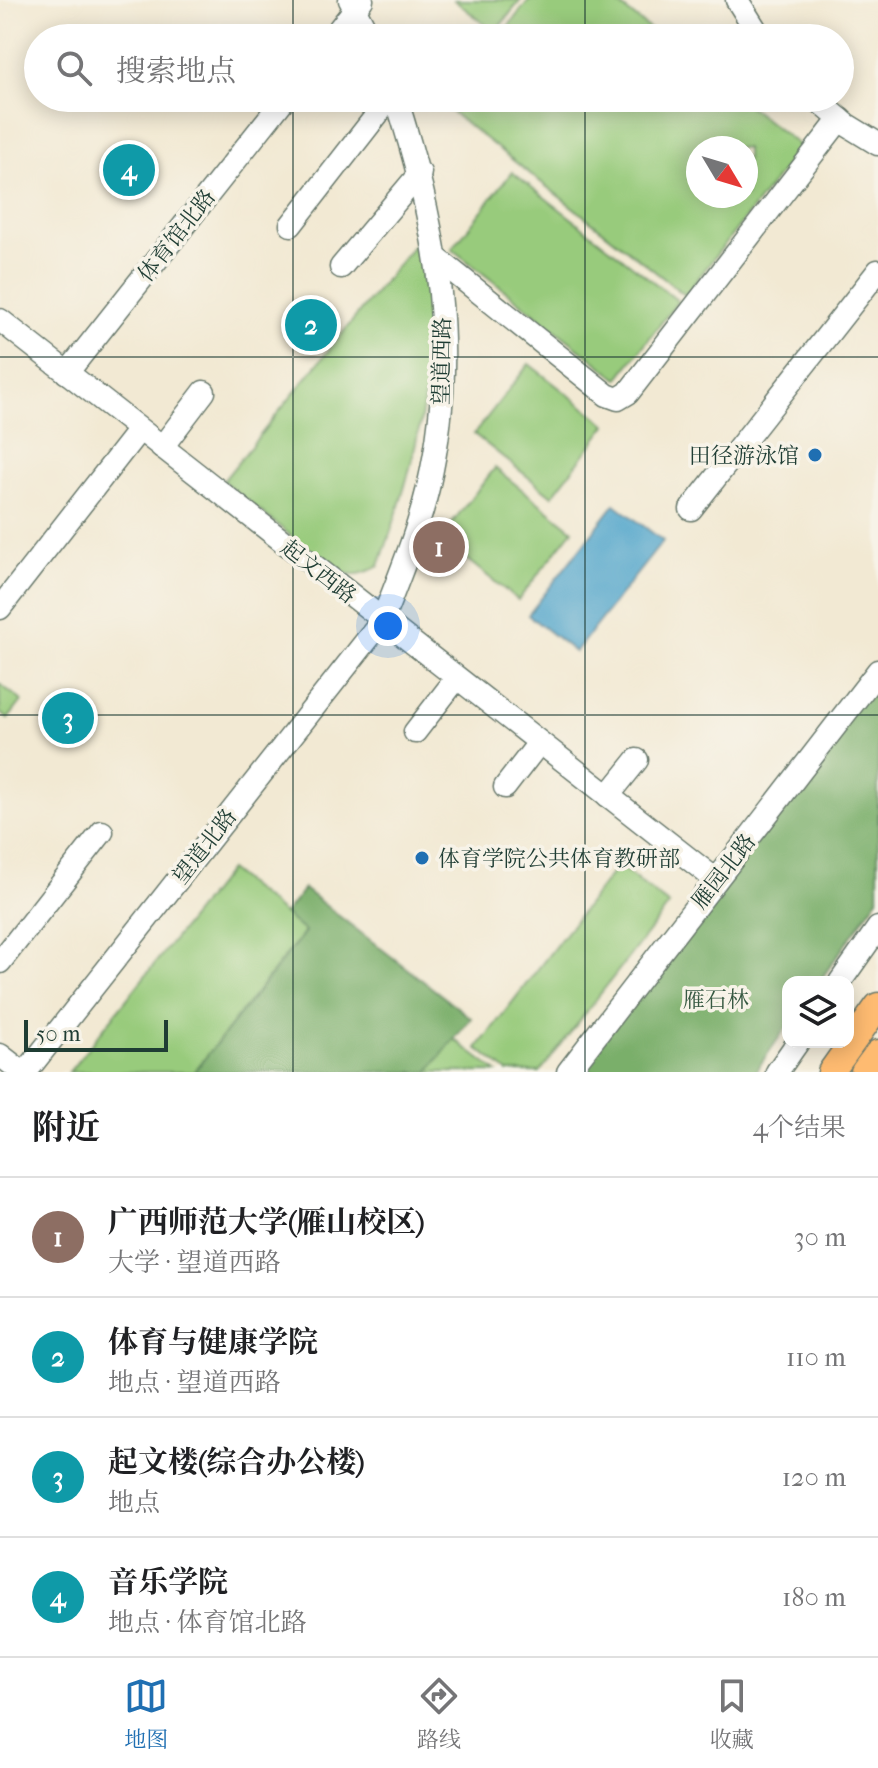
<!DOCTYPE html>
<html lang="zh">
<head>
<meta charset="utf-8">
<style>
  :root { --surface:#fff; --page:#f2f2f2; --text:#202124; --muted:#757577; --line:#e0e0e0; --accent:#1f6fb2 }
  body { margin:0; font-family:"IM FELL French Canon","Noto Serif SC",serif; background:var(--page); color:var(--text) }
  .controls { position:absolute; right:24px; bottom:24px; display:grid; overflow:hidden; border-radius:16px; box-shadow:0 4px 20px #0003 }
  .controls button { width:72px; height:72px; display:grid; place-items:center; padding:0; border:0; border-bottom:2px solid var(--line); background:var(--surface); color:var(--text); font:40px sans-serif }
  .compass { position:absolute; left:686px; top:136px; width:72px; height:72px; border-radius:50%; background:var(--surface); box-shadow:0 4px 20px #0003; rotate:128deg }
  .scale { position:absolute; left:24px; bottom:20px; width:144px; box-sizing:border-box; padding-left:8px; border:4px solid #1f3d34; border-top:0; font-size:22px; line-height:28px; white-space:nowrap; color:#1f3d34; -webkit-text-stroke:6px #f7f3e8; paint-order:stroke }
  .you { position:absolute; left:388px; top:626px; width:28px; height:28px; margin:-20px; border:6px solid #fff; border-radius:50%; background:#1a73e8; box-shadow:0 0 0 12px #1a73e833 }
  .badge { display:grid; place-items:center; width:52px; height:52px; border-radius:50%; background:var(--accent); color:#fff; font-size:26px; font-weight:700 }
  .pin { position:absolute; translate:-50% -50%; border:4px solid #fff; box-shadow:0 2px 8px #0006 }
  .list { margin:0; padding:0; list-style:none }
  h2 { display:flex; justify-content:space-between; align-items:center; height:104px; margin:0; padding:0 32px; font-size:34px }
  h2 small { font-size:26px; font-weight:400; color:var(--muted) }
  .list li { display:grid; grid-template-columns:52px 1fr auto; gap:24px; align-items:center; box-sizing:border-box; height:120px; padding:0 32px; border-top:2px solid var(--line) }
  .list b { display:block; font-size:30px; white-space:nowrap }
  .list p { margin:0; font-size:26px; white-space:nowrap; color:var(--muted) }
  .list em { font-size:26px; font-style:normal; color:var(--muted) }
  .icon { flex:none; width:44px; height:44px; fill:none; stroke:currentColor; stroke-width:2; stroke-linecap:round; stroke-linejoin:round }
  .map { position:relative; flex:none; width:878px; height:1072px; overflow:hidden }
  .search { position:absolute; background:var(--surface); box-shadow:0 4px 20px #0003; left:24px; right:24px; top:24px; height:88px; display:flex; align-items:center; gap:20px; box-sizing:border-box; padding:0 28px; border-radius:44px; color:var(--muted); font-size:30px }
  .sheet { height:584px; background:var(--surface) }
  nav { display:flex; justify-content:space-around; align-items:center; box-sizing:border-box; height:112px; border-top:2px solid var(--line); background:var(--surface); font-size:22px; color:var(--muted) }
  nav a { display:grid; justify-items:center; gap:4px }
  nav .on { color:var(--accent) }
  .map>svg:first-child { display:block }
  .green { fill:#98cb7b; stroke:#5c8458; stroke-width:2; fill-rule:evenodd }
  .forest { fill:#7aaf6b; stroke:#4c7650; stroke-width:2 }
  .water { fill:#4fa4cb; stroke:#377080; stroke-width:2 }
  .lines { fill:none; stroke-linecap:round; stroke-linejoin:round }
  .minor-casing { stroke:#69796c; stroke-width:25 }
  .major-casing { stroke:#69796c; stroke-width:29 }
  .minor { stroke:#fff; stroke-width:22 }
  .major { stroke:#febb71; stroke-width:26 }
  .grid { fill:none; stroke:#1f3d34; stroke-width:2; stroke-opacity:0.55 }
  .poi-dot { fill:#1f6fb2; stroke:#f7f3e8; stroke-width:3 }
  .labels { text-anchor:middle; stroke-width:7; stroke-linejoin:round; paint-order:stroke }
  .street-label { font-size:22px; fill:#1f3d34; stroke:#f7f3e8 }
  .poi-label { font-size:22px; fill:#1f3d34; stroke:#f7f3e8; text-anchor:end }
  .park-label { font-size:22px; fill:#375942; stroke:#f7f3e8 }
</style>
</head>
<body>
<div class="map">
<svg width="878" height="1072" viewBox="0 0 878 1072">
  <rect width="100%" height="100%" fill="#f7f3e8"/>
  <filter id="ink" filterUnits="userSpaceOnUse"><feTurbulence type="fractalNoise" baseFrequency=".0125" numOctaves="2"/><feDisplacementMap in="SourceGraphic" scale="16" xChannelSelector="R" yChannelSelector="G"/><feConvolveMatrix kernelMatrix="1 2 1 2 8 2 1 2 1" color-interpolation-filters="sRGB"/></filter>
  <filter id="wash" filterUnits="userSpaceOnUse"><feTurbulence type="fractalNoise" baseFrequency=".006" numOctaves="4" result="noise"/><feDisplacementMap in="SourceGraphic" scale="32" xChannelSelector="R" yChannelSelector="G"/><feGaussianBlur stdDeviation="1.8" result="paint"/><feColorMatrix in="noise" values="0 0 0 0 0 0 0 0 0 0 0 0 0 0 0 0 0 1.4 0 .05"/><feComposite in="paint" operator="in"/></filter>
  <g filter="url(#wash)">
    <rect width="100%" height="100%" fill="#f2e9d3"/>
    <g class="green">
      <path d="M454 0H521L495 32Z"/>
      <path d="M529 0H613L661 38H499Z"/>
      <path d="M452 98H738L801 147 685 295 445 107ZM698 148H746V196H698Z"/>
      <path d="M512 172 678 301 618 379 452 249Z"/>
      <path d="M421 236C424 265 429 294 429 322 431 407 407 487 379 566 360 576 352 577 332 569L223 481Z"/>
      <path d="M529 364 607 425 552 496 474 434Z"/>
      <path d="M495 468 573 530 518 600 440 538Z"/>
      <path d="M0 684 22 701 8 719 0 713Z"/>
      <path d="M618 865 669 905 540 1072H508L477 1048Z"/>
      <path d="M229 870 305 931 194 1072H69Z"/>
      <path d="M454 1039 497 1072H428Z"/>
    </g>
    <g class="forest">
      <path d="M878 671V898L819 982H788V1025L755 1072H568Z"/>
      <path d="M304 889 471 1018 428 1072H194L305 932 284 914Z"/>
    </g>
    <path class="water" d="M615 504 663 541 575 652 528 615Z"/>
  </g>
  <g filter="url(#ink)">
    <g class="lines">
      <g class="minor-casing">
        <g id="minor">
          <path d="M350 0 370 38"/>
          <path d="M737 0 761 38"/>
          <path d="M332 38 362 0"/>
          <path d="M815 98 847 125 878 144"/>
          <path d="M291 225 390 98"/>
          <path d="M439 260 607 395 618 399 628 393 840 119"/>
          <path d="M341 267 420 173"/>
          <path d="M0 320 716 880"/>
          <path d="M67 373 285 98"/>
          <path d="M162 447 204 392"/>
          <path d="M691 509 878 271"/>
          <path d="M0 608 139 430"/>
          <path d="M415 732 456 679"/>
          <path d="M505 787 539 743"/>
          <path d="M608 796 637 760"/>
          <path d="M0 962 102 832"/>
          <path d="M840 982 878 928"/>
          <path d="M0 1055 22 1072"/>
          <path d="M26 1072 382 621C399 577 417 534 428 488 460 351 438 229 396 98"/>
          <path d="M568 1072 878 671"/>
          <path d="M777 1072 798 1042"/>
        </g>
      </g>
      <g class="major-casing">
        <g id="major">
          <path d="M831 1072 878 1006"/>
          <path d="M864 1072 878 1053"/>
        </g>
      </g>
      <use href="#minor" class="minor"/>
      <use href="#major" class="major"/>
    </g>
  </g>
  <path class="grid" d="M293 0V38M585 0V38M293 98V1072M585 98V1072M0 357H878M0 715H878"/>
  <g class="poi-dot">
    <circle cx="815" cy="455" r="8"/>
    <circle cx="422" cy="858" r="8"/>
  </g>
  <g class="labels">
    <g class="street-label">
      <text transform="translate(176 235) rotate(-52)" y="8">体育馆北路</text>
      <text transform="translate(441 361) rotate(-89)" y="8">望道西路</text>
      <text transform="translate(319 571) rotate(38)" y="8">起文西路</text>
      <text transform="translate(204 846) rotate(-52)" y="8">望道北路</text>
      <text transform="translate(723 871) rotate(-52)" y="8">雁园北路</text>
    </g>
    <g class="poi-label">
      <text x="799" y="463">田径游泳馆</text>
      <text x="438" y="866" text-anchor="start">体育学院公共体育教研部</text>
    </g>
    <g class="park-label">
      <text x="716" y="1007">雁石林</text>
    </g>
  </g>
</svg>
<div class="controls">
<button><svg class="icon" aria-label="layers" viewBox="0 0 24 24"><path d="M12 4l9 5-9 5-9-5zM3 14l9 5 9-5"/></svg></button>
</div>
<svg class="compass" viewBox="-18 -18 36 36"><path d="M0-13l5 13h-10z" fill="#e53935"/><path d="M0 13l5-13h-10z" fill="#757577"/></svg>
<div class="scale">50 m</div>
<div class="you"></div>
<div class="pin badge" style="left:439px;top:547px;background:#8d6e63">1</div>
<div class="pin badge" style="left:311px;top:325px;background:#0f9aa8">2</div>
<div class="pin badge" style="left:68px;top:718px;background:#0f9aa8">3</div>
<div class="pin badge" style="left:129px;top:170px;background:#0f9aa8">4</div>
<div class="search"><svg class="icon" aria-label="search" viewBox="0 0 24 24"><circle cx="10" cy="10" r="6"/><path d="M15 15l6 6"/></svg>搜索地点</div>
</div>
<section class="sheet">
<h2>附近<small>4个结果</small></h2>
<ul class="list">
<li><span class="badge" style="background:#8d6e63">1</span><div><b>广西师范大学(雁山校区)</b><p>大学 · 望道西路</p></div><em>30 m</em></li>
<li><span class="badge" style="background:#0f9aa8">2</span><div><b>体育与健康学院</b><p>地点 · 望道西路</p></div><em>110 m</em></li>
<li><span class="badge" style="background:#0f9aa8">3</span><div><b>起文楼(综合办公楼)</b><p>地点</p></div><em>120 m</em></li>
<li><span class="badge" style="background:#0f9aa8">4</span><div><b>音乐学院</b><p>地点 · 体育馆北路</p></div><em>180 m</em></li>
</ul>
</section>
<nav>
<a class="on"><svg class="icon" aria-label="map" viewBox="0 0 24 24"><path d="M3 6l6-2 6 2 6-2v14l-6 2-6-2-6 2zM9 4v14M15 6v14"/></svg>地图</a>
<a><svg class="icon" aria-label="directions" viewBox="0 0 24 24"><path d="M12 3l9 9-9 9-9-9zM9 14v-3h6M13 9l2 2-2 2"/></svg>路线</a>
<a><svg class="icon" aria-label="saved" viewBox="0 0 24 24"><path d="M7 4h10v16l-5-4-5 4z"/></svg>收藏</a>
</nav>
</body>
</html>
